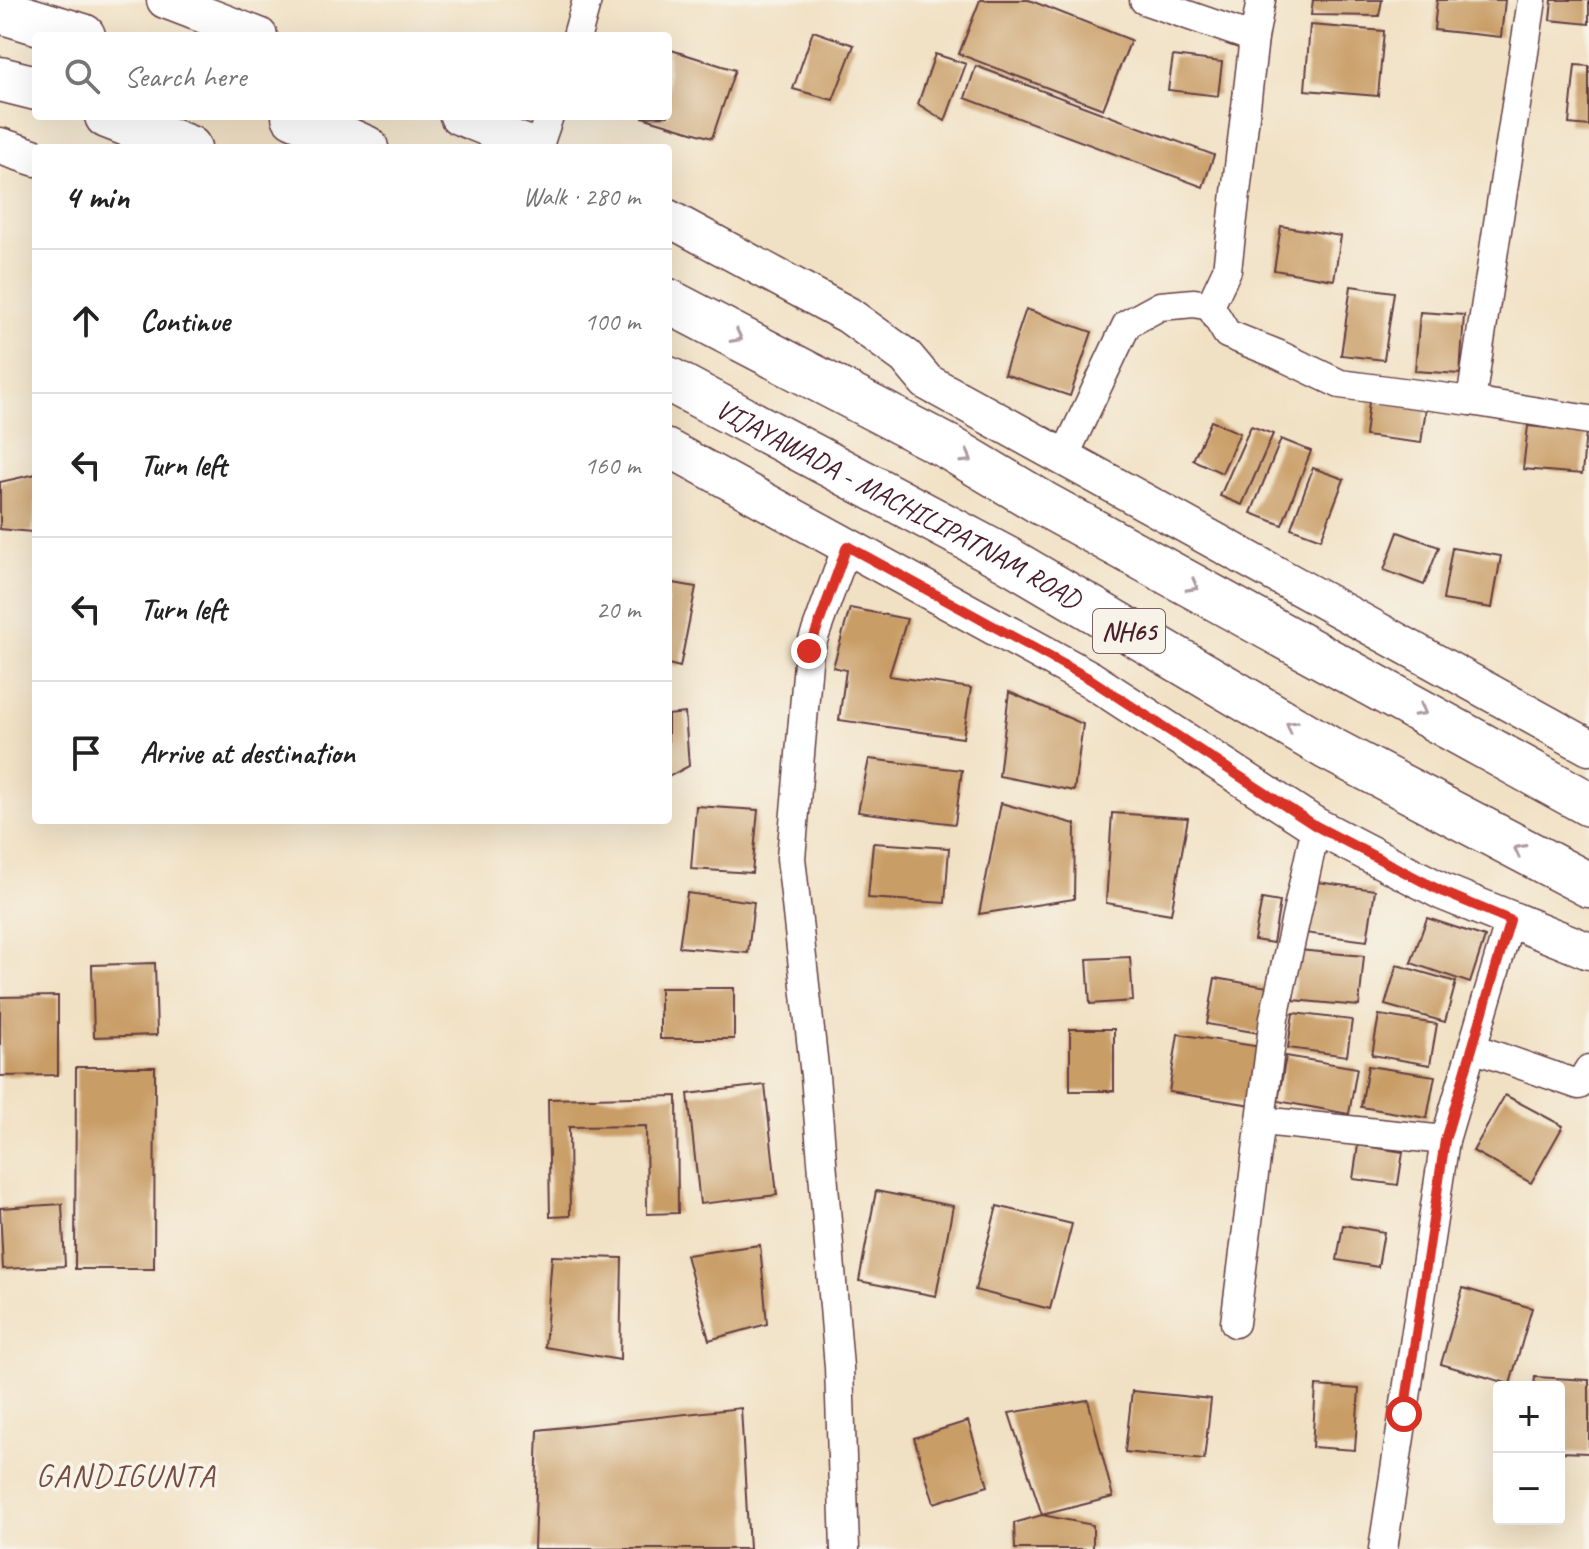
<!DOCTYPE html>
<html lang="en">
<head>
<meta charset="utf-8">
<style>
  :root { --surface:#fff; --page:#f2f2f2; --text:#222; --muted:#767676; --line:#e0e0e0 }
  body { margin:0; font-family:Caveat,sans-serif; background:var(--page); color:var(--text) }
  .controls { position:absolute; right:24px; bottom:24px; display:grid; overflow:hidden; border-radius:8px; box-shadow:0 8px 32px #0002 }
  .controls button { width:72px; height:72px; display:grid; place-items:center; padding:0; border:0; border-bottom:2px solid var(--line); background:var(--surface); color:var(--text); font:40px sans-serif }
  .stop { position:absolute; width:24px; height:24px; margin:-18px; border:6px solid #d93025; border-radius:50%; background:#fff }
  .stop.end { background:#d93025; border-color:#fff; box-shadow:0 2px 8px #0008 }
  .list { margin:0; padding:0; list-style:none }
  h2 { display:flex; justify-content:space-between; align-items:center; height:104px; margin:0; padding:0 32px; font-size:34px }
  h2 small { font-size:26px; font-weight:400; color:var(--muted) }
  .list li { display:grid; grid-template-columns:52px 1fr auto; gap:24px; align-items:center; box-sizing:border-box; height:144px; padding:0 32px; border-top:2px solid var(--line) }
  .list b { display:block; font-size:30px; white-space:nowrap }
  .list em { font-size:26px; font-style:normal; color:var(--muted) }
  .icon { flex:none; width:44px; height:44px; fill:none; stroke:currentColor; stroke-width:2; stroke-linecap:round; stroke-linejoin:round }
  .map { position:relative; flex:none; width:1589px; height:1549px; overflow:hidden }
  .search { position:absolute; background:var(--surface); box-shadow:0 8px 32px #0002; left:32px; top:32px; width:640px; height:88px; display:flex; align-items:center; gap:20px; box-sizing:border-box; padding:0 28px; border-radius:8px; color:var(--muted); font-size:30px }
  .panel { position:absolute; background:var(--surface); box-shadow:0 8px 32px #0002; left:32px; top:144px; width:640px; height:680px; border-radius:8px }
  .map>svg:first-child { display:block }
  .building { fill:#c99d66 }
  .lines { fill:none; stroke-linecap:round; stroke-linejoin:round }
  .minor-casing { stroke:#633c42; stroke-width:31 }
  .tertiary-casing { stroke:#633c42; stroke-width:39 }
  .trunk-casing { stroke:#633c42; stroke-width:47 }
  .minor { stroke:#fff; stroke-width:28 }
  .tertiary { stroke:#fff; stroke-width:36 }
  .trunk { stroke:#fff; stroke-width:44 }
  .oneway { stroke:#ae9aa0 }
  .route { stroke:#d93025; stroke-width:10 }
  .labels { text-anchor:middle; stroke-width:7; stroke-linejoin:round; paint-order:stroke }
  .shield { fill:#f7f3e8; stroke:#7e5f64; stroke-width:2 }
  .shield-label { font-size:26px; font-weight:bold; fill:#4a1f2b }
  .street-label { font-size:28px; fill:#4a1f2b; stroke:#f7f3e8 }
  .quarter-label { font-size:32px; letter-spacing:2px; fill:#764b40; stroke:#f7f3e8 }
</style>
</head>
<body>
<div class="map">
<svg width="1589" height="1549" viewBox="0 0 1589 1549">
  <rect width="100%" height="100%" fill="#f7f3e8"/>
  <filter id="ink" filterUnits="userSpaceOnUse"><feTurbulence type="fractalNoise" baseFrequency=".0125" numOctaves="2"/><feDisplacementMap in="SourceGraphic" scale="16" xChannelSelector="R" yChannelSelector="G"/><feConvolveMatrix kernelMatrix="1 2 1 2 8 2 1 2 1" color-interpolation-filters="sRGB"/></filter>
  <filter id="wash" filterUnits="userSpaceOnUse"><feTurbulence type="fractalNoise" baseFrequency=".006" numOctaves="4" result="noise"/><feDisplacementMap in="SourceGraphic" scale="32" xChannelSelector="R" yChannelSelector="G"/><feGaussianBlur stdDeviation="1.8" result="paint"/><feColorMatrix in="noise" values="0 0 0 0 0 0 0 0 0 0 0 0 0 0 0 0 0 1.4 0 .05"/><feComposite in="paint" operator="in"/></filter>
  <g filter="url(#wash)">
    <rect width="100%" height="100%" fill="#f1e1c4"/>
    <g id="blocks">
      <g class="building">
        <path d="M980 0H1029L1131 40 1103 109 959 54Z"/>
        <path d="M1313 0H1382L1379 16 1311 15Z"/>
        <path d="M1437 0H1505L1501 37 1434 30Z"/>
        <path d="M1552 0H1589V24L1550 20Z"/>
        <path d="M1310 25 1384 31 1378 96 1305 90Z"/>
        <path d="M813 31 854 45 833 100 793 89Z"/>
        <path d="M668 49 735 70 712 138 642 117 668 116Z"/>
        <path d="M935 54 966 64 945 121 918 104Z"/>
        <path d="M1173 56 1222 62 1218 96 1168 90Z"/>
        <path d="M1575 65 1589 66V126L1569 124Z"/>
        <path d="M976 66 1214 155 1203 187 965 98Z"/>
        <path d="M1281 226 1341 236 1334 280 1274 270Z"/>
        <path d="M1351 286 1394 292 1384 360 1341 355Z"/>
        <path d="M1026 309 1092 332 1070 396 1004 374Z"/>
        <path d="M1420 312 1464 315 1460 374 1415 371Z"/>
        <path d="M1369 401 1426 408 1421 443 1365 436Z"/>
        <path d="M1211 421 1240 433 1222 473 1193 460Z"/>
        <path d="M1251 426 1273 434 1242 505 1220 496Z"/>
        <path d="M1528 426 1586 432 1582 474 1523 469Z"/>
        <path d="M1281 439 1311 451 1282 525 1251 513Z"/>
        <path d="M1313 468 1344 479 1321 539 1291 528Z"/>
        <path d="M36 474V515L32 532 0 529V482Z"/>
        <path d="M1398 532 1439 547 1424 585 1384 570Z"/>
        <path d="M1452 548 1501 556 1492 608 1443 600Z"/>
        <path d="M668 582 696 587 680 667 668 664Z"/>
        <path d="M850 608 907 619 889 676 971 688 963 738 839 720 846 670 833 667Z"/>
        <path d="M1009 692 1083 724 1074 791 999 776Z"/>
        <path d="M685 713 689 766 668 777V715Z"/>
        <path d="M869 759 962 770 955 824 858 812Z"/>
        <path d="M1001 803 1075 824 1074 899 979 914Z"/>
        <path d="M696 806 758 810 752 873 691 869Z"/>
        <path d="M1112 813 1188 818 1171 914 1106 903Z"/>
        <path d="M873 843 949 848 945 903 868 898Z"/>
        <path d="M1311 881 1375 890 1367 941 1304 933Z"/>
        <path d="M687 893 754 902 748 953 679 947Z"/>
        <path d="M1262 899 1280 902 1273 943 1254 940Z"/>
        <path d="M1427 918 1485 937 1470 983 1411 963Z"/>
        <path d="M1298 950 1364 956 1359 1006 1293 1000Z"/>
        <path d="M1130 957 1133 1001 1090 1004 1087 959Z"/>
        <path d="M155 963 157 1035 94 1037 92 965Z"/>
        <path d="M1397 965 1456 982 1445 1022 1385 1005Z"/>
        <path d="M1215 978 1268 987 1259 1033 1207 1024Z"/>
        <rect x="660" y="988" width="74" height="51"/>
        <path d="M58 996V1075L0 1076V997Z"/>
        <path d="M1293 1013 1352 1020 1347 1056 1288 1048Z"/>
        <path d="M1379 1015 1437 1024 1430 1065 1372 1055Z"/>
        <rect x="1070" y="1029" width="44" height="62"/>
        <path d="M1178 1034 1261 1047 1252 1105 1169 1092Z"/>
        <path d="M1286 1056 1357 1068 1349 1114 1278 1101Z"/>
        <path d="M1368 1066 1435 1076 1427 1118 1361 1107Z"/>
        <path d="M76 1067H155L154 1269H75Z"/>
        <path d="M765 1085 777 1195 700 1204 688 1094Z"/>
        <path d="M1505 1095 1563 1126 1531 1183 1473 1151Z"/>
        <path d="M677 1096 678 1213 647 1214 646 1126 569 1127 570 1216 550 1217 548 1099Z"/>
        <path d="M1358 1145 1403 1152 1398 1185 1353 1179Z"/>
        <path d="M876 1191 953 1206 936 1296 859 1281Z"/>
        <path d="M62 1204 65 1266 3 1269 0 1208Z"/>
        <path d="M997 1206 1072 1224 1050 1309 975 1290Z"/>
        <path d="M1343 1225 1384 1232 1378 1267 1337 1260Z"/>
        <path d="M760 1245 767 1324 709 1340 686 1255Z"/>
        <path d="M552 1256 622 1258 620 1360 545 1347Z"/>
        <path d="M1463 1288 1532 1308 1510 1384 1441 1364Z"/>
        <path d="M1535 1377 1589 1380V1453L1559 1452V1387H1534Z"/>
        <path d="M1316 1386 1359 1389 1355 1450 1312 1447Z"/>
        <path d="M1132 1391 1211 1399 1204 1460 1125 1452Z"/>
        <path d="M1088 1400 1113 1497 1042 1515 1009 1413Z"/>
        <path d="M741 1408 749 1549H534L538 1430Z"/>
        <path d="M968 1421 988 1486 934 1503 914 1438Z"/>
        <path d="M1042 1515 1093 1525V1549H1015L1014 1523Z"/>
      </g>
    </g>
  </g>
  <g filter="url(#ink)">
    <use href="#blocks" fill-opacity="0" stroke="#633c42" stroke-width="2"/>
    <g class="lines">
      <g class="minor-casing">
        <g id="minor">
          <path d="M1144 0 1254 38"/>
          <path d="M577 36 587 0"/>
          <path d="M538 148 549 116"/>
          <path d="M1210 306 1227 334 1277 354 1340 384 1471 401 1589 420"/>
          <path d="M1471 401 1532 0"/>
          <path d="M1064 457 1127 324 1160 306 1194 303 1210 306 1227 270 1254 38 1261 0"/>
          <path d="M1473 1048 1579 1085 1589 1069"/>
          <path d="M1261 1121 1445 1140"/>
          <path d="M1235 1323 1274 1018 1316 826"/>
          <path d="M845 1549 839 1367 815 1076 791 858 809 651 847 546"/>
          <path d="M1383 1549 1445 1140 1510 920"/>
        </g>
      </g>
      <g class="tertiary-casing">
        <g id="tertiary">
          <path d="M165 0 259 36"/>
          <path d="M458 116 537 148"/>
          <path d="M0 146 36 158"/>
          <path d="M668 218 848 315 906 357 927 382 1589 747"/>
          <path d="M668 448 1090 679 1316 826 1443 892 1589 951"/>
        </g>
      </g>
      <g class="trunk-casing">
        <g id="trunk">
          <path d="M0 11 83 36"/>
          <path d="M0 79 36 88"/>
          <path d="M107 116 189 148"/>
          <path d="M294 116 366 148"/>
          <path d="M668 301 948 447 1042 503 1589 804"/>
          <path id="s1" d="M668 379 1007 559 1328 748 1589 885"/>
        </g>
      </g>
      <use href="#minor" class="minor"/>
      <use href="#tertiary" class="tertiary"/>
      <use href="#trunk" class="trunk"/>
    </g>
    <defs><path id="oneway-chevron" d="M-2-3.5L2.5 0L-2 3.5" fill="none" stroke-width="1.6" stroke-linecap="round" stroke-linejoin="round" transform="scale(2)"/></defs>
    <g class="oneway">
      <use href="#oneway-chevron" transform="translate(737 337) rotate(28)"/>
      <use href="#oneway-chevron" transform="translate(967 458) rotate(31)"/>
      <use href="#oneway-chevron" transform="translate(1193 586) rotate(29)"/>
      <use href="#oneway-chevron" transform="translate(1421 711) rotate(29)"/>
      <use href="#oneway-chevron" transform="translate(1291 726) rotate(-150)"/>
      <use href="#oneway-chevron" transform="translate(1519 850) rotate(-152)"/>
    </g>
  </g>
  <g class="lines" filter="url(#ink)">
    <path class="route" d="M809 651 847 546 1090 679 1316 826 1443 892 1510 920 1445 1140 1404 1414"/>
  </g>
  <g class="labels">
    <rect class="shield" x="1093" y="609" width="72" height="44" rx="6"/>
    <g class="shield-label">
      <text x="1129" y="640">NH65</text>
    </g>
    <g class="street-label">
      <text dy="10" stroke="none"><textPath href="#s1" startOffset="262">VIJAYAWADA - MACHILIPATNAM ROAD</textPath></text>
    </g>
    <g class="quarter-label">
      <text x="126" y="1486">GANDIGUNTA</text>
    </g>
  </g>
</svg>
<div class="controls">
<button>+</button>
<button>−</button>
</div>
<div class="stop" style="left:1404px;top:1414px"></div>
<div class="stop end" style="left:809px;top:651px"></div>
<div class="search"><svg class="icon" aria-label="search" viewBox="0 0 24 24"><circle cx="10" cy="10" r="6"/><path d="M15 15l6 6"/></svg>Search here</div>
<section class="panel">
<h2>4 min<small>Walk · 280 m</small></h2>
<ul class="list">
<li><svg class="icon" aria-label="ahead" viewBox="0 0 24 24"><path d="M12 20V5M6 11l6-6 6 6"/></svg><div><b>Continue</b></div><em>100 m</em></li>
<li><svg class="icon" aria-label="left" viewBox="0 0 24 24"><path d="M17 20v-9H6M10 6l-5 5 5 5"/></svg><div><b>Turn left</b></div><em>160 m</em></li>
<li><svg class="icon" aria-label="left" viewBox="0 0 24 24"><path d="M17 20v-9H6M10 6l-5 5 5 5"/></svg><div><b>Turn left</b></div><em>20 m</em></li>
<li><svg class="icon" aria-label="arrive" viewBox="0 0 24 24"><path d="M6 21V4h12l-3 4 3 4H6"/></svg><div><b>Arrive at destination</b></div></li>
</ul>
</section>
</div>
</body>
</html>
